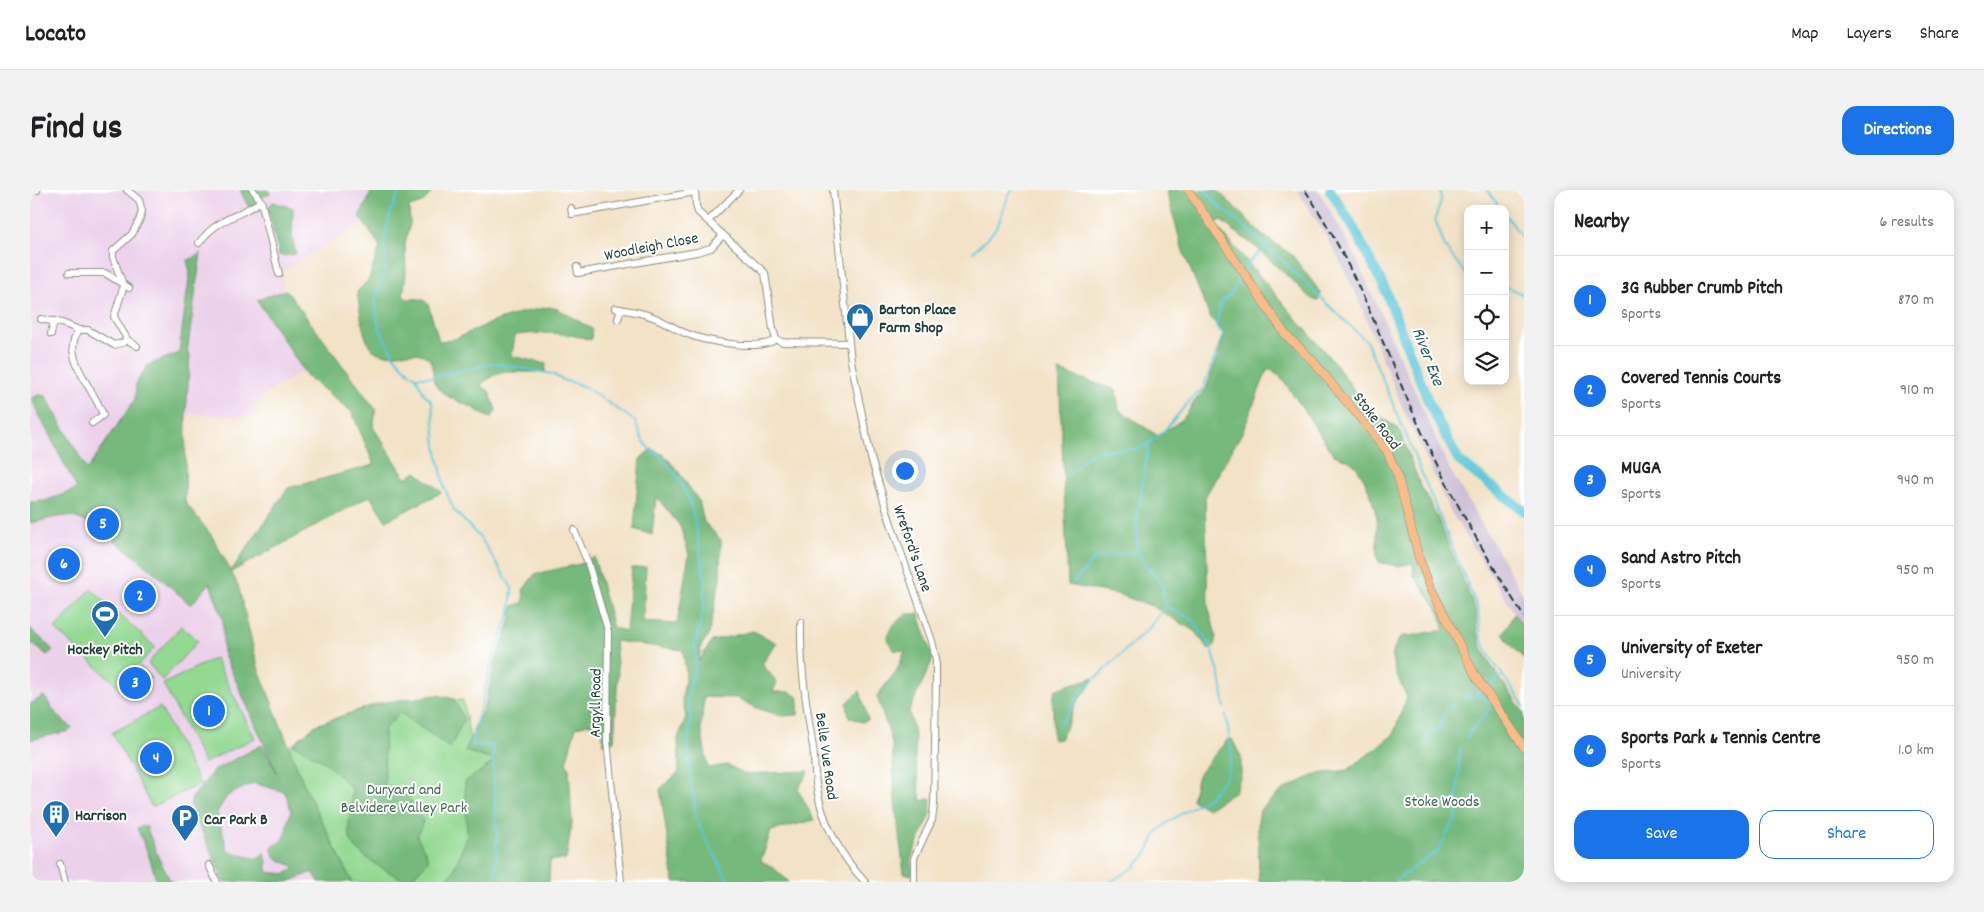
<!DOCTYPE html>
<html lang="en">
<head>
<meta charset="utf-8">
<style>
  :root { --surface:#fff; --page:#f2f2f2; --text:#202124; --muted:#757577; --line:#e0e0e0; --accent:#1a73e8 }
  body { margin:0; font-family:Dekko,sans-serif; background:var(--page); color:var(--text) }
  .controls { position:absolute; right:15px; top:15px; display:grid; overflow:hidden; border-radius:10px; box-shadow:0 2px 12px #0003 }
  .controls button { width:45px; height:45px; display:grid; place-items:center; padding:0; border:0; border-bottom:1px solid var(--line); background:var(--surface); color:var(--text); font:25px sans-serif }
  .you { position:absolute; left:874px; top:280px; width:18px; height:18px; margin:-12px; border:4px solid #fff; border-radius:50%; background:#1a73e8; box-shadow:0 0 0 8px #1a73e833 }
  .badge { display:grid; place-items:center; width:32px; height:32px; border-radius:50%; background:var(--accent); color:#fff; font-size:16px; font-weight:700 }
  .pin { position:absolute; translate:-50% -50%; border:2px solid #fff; box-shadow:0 1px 5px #0006 }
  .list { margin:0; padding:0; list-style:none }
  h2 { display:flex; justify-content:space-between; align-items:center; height:65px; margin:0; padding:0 20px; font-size:21px }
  h2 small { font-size:16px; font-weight:400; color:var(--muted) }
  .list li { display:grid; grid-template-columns:32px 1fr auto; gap:15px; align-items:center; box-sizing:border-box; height:90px; padding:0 20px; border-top:1px solid var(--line) }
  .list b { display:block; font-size:19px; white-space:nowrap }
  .list p { margin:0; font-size:16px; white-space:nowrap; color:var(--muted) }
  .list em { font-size:16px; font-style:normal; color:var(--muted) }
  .actions { display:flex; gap:10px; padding:15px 20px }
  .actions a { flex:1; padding:11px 0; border:1px solid var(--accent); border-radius:15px; text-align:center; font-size:18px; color:var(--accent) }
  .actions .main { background:var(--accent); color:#fff }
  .icon { flex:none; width:28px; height:28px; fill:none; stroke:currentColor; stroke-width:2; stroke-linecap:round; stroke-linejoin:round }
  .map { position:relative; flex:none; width:1494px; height:692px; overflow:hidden; border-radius:15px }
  header { display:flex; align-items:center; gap:30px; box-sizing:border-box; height:70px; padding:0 25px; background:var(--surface); border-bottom:1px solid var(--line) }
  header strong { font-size:24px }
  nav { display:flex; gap:28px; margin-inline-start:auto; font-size:18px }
  .intro { display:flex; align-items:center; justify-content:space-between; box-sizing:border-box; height:120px; padding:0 30px }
  h1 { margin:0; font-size:35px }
  .button { padding:12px 22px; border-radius:15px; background:var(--accent); color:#fff; font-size:18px; font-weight:700 }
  main { display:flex; gap:30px; padding:0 30px }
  aside { flex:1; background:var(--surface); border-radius:15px; box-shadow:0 2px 12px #0003 }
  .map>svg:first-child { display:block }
  .built { fill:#ecd1ea }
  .industrial { fill:#cbbfd5 }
  .green { fill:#93d992; stroke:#598b63 }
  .forest { fill:#76b97c; stroke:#4a7b58; fill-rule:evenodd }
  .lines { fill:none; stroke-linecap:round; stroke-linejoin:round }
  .stream { stroke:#5ec8d9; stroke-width:2 }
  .river { stroke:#5ec8d9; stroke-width:10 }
  .minor-casing { stroke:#88907d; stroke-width:8 }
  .major-casing { stroke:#88907d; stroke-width:9 }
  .minor { stroke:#fff; stroke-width:6 }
  .major { stroke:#fabc8b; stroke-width:8 }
  .rail { stroke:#1f3d34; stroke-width:2; stroke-dasharray:8 4; stroke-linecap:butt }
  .labels { text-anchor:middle; stroke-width:4; stroke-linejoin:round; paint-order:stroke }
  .street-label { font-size:16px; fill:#1f3d34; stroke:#fff }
  .poi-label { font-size:16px; font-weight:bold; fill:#1f3d34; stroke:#fff; text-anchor:start }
  .park-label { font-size:16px; fill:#3c644c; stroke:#fff }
  .water-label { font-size:18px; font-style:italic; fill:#2f605d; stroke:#fff }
</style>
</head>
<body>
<header>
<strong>Locato</strong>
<nav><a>Map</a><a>Layers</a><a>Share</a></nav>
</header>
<div class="intro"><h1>Find us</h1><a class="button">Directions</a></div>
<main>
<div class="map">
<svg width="1494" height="692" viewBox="0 0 1494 692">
  <rect width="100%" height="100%" fill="#fff"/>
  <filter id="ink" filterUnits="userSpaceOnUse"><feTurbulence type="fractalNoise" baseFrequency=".02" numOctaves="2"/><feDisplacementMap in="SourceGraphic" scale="10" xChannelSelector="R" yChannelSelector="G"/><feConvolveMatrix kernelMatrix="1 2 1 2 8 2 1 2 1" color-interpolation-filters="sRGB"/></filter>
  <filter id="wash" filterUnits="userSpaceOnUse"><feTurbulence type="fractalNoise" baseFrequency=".0096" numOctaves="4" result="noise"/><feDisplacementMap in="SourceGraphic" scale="20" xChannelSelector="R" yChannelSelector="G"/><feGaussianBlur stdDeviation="1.12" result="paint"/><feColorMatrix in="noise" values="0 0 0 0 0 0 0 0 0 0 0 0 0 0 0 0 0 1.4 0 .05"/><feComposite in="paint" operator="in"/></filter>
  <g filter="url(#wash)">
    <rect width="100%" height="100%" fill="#f2e2c6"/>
    <path class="built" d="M0 0H404L392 13 387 15 373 18 371 11 251 82 258 127 276 180 235 204 227 214 225 227 156 224 141 234 131 295 196 414 206 473 289 692H0Z"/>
    <path class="industrial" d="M1267 0H1288L1324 63 1419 278 1494 406V438L1419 319 1372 216 1325 102 1303 58Z"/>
    <g class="green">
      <path d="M61 399 125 457 89 497 25 439Z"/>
      <path d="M151 436 168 451 132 490 118 473Z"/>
      <path d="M185 468 225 548 174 573 133 494Z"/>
      <path d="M110 477 121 487 101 510 90 499Z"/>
      <path d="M433 510 441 555 465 554 470 692H322L275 598 259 557 286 535 350 513Z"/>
      <path d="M130 517 170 594 122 617 82 543Z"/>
    </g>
    <g class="forest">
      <path d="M210 0H239L240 4 226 8V13L219 18Z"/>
      <path d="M342 0H404L392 13 379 17 380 34 375 53 376 84 373 105 377 109C386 109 392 107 398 114L409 151 425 149 460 133 490 123 519 117 528 119 562 139 561 150C537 142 510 142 485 145L482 166 516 174 515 182H476L464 185 450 195 459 201 466 220 461 228C453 226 448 220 441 217 430 212 407 204 404 191 402 184 405 174 399 169 382 152 349 179 337 151 331 136 330 117 327 102L339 89 350 56 329 26 337 12Z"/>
      <path d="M1136 0H1187L1235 47 1262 65 1291 103 1288 111 1282 109 1227 58 1190 30 1185 34 1307 176 1337 218 1369 239 1389 292 1407 327 1446 421 1447 441 1451 456 1461 475 1494 523V692H1229L1228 632 1230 620 1251 601 1286 584 1318 580 1363 545 1377 507C1367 484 1353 468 1372 446 1387 447 1400 440 1415 441L1409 421 1384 386 1383 373 1367 376 1349 372 1347 368V327L1340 303 1334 289 1326 276 1318 270 1304 265 1252 188 1238 178 1213 241 1175 307 1178 416 1186 446 1184 456 1179 459 1164 441 1122 416 1087 404 1038 395 1029 181 1086 200 1089 220 1128 246 1153 229 1166 209 1176 199 1195 144 1180 127 1153 61Z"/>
      <path d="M243 12 263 18 262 46 266 64 253 66 249 65 238 17Z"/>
      <path d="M171 63 157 163 160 164 156 224 155 312 182 346 201 381 258 298 344 275 322 222 277 186 227 110 256 100 346 220 343 237 376 288 386 282 412 302 356 331 340 306 201 382 208 395 228 477 259 557 275 598 322 692H289L283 682 258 692H194L160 615 162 608 184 580 232 555 247 583 193 462V430L180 393 161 415C138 395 65 327 38 326 26 326 12 331 0 333V312L15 311 47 299 6 219 2 208 9 205 16 206 57 280 105 209 106 193 118 175 149 163 160 81 157 71ZM223 593 255 602 261 620 254 649 241 658 246 668 265 677 256 684 237 682V672L234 663 226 669 198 661 187 622 197 606Z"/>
      <path d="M621 259 634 265 647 280 669 311 674 332 691 350 690 388 679 444 671 456 669 471 682 451 723 441 747 453 732 474 747 492 743 502H760L769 508 768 525 752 526 727 518 707 508 674 507 671 538 678 578 697 575 716 584 779 581 768 599 784 630 741 641 731 671 745 679 759 692H644L630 599 649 582 648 548 656 527 652 508 656 483 653 460 585 451 588 484 584 551 573 554 572 540 564 533 546 537 536 573 539 578 542 633 536 670H520L519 692H414L423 682 437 647 435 592 465 571 435 561 455 515 465 472 480 432 483 416 494 412 493 400 505 384 550 374 564 367 583 438 596 441 602 378 616 377 613 432 647 434 659 364 650 336 626 306 622 345 604 339 610 269Z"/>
      <path d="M877 424H889L903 469 879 521 885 547V569L891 611 901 608 900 626 882 665V685L874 683 865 612 862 552 847 506 867 480 875 461 864 460C850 444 864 433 877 424Z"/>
      <path d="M1484 424 1494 438V469L1480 454 1473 444Z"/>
      <path d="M0 438 23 460 17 465 0 452Z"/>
      <path d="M1063 488C1060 500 1051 505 1045 515 1040 527 1037 538 1030 549L1023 550V509L1025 500 1035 496Z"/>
      <path d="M830 501 838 530 832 532 819 527 817 513Z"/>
      <path d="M407 505 424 509 434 530 420 558 370 523 354 540 355 595C375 599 385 614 393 632L387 646 399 670 378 692C361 683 320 664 319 643 318 628 322 613 322 599L296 573 263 554 286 535 350 513Z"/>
      <path d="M14 506 27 525 42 538 39 541 0 550V514Z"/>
      <path d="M1202 549 1211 567V585L1205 601 1178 619 1162 610 1168 585 1197 550Z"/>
      <path d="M116 636 129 669 141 692H127L118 663 107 638Z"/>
    </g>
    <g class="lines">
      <g class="stream">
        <path d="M368 0 367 7 360 24 356 41 354 59 356 65 355 80 345 111 349 138 364 166 380 183 386 187 394 204 402 212 406 256 414 296 424 320 452 350 482 398 480 423 461 474 451 517 443 541V555L463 556V585L467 647 465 692"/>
        <path d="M1175 0 1189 16 1237 56 1337 152 1448 419 1451 449 1462 470 1494 516"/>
        <path d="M1410 0 1411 11 1405 29 1415 57 1438 87"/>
        <path d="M1457 0 1471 19"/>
        <path d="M1475 24 1494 50"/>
        <path d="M943 62C951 54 965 43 969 32 973 21 976 10 982 0"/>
        <path d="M1215 79 1219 72 1237 56"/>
        <path d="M1475 96 1494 105"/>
        <path d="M387 187H403L464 173 522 184 535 191 545 193 558 199 605 231 612 249 621 261 630 265 650 290 662 318 675 388 673 423 665 454 666 472 657 510 661 526 658 555 661 590 667 632 699 692"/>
        <path d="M1037 285 1060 264 1076 260 1108 259 1119 253"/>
        <path d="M1044 392 1064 369 1107 361"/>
        <path d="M1136 416 1163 430 1181 457 1190 486 1195 518"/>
        <path d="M1460 495 1472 486"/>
        <path d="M1434 507 1442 508 1451 500"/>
        <path d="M1029 535 1041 519 1048 505 1119 438 1136 416 1132 394 1116 376 1107 361V325L1119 253 1135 240 1162 208 1173 199 1193 144 1186 136 1191 112 1200 105 1211 85"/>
        <path d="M1437 549 1442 538 1451 531 1460 516 1453 508 1448 506 1447 502"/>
        <path d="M1396 553 1397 544 1409 539C1409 528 1418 521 1425 513"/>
        <path d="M1080 692 1105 677 1117 663 1127 642 1138 632 1180 606 1196 587 1202 565 1196 525"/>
        <path d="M1366 692 1370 687 1408 661 1426 628 1430 559"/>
      </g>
      <path class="river" d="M1300 0 1322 35 1355 99 1400 216 1429 271 1494 321"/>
    </g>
  </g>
  <g filter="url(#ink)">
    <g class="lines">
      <g class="minor-casing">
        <g id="minor">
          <path d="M223 0 231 11 249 84"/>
          <path d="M665 0 666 15 668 22 735 83 743 139 746 149 752 152 819 153"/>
          <path d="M803 0 821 171 841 268 861 334 902 451 906 469V492L904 615 902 630 884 668V692"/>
          <path d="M0 2 7 0"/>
          <path d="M541 18 542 24 665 2"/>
          <path d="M678 31 709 0"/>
          <path d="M169 53C187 28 207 28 231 11"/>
          <path d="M547 77 548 83 667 62 681 58 693 45"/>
          <path d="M39 83H75L99 98"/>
          <path d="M92 92 83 67V61L102 44 109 31 112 21 109 10 97 0"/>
          <path d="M585 118C598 121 611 122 623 127 634 131 644 138 655 143 673 151 730 162 746 149"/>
          <path d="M11 129 32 133 49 140H58L84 155 95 152 96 147 84 127 94 95"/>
          <path d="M588 129 591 119"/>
          <path d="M49 140C29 165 65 200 73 225L62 233"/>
          <path d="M21 144 24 131"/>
          <path d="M96 149 107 156"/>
          <path d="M544 340 558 373 578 441 577 550 591 692"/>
          <path d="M771 432C770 476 776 514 783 557 785 571 784 585 787 599 793 634 811 666 835 692"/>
          <path d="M30 674 35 692"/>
          <path d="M179 675 187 692"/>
        </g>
      </g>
      <g class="major-casing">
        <path id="major" d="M1158 0 1255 144 1283 171 1357 261 1367 284 1389 368 1400 396 1445 485 1494 557"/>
      </g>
      <use href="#minor" class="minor"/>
      <use href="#major" class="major"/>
      <path class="rail" d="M1275 0C1327 77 1356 165 1395 249 1423 311 1458 369 1494 427"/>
    </g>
  </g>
  <defs>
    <g id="shop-pin" transform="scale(1.4375)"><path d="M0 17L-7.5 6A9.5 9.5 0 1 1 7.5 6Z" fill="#1f6fb2" stroke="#fff"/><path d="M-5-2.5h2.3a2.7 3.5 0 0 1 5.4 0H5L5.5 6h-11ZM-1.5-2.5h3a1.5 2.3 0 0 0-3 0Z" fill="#fff"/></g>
    <g id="stadium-pin" transform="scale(1.4375)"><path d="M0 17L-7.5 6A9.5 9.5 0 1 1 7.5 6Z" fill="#1f6fb2" stroke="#fff"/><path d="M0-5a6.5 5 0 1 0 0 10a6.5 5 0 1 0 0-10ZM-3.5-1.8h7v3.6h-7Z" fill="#fff"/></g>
    <g id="building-pin" transform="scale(1.4375)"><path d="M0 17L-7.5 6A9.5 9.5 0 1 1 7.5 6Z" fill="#1f6fb2" stroke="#fff"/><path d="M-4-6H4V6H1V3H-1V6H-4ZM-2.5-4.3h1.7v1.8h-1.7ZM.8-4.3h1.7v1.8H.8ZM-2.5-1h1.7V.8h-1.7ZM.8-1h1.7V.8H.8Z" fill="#fff"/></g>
    <g id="parking-pin" transform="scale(1.4375)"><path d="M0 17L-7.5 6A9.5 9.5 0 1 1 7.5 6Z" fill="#1f6fb2" stroke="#fff"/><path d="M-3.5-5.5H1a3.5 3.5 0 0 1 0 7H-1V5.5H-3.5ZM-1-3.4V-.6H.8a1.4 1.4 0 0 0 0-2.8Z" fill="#fff"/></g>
  </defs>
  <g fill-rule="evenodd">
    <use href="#shop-pin" x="830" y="127"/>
    <use href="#stadium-pin" x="75" y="424"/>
    <use href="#building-pin" x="26" y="624"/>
    <use href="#parking-pin" x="155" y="628"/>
  </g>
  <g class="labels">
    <g class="street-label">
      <text transform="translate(621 55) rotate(-11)" y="6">Woodleigh Close</text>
      <text transform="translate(1348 230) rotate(53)" y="6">Stoke Road</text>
      <text transform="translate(884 358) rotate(71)" y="6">Wreford's Lane</text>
      <text transform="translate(564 513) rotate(-89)" y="6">Argyll Road</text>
      <text transform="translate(798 566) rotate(82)" y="6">Belle Vue Road</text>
    </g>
    <g class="poi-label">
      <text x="849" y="124">Barton Place<tspan x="849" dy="18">Farm Shop</tspan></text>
      <text x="75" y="464" text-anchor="middle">Hockey Pitch</text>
      <text x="45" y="630">Harrison</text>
      <text x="174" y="634">Car Park B</text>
    </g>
    <g class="park-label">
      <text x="374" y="604">Duryard and<tspan x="374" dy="18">Belvidere Valley Park</tspan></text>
      <text x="1412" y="616">Stoke Woods</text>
    </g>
    <g class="water-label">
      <text transform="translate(1399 166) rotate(69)" y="6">River Exe</text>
    </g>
  </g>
</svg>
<div class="controls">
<button>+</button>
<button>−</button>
<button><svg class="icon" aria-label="locate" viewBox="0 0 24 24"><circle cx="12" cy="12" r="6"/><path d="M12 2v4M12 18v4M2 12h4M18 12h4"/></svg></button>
<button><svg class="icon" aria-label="layers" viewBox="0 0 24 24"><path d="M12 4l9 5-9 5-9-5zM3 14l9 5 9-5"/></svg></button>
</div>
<div class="you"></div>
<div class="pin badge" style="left:179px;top:521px">1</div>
<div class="pin badge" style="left:110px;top:406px">2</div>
<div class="pin badge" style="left:105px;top:493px">3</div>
<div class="pin badge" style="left:126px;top:568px">4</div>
<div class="pin badge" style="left:73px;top:334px">5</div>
<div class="pin badge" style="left:34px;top:374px">6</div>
</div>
<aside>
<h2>Nearby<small>6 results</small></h2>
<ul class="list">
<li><span class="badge">1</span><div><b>3G Rubber Crumb Pitch</b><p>Sports</p></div><em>870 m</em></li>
<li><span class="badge">2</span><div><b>Covered Tennis Courts</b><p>Sports</p></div><em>910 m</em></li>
<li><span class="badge">3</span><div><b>MUGA</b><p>Sports</p></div><em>940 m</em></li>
<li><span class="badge">4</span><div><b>Sand Astro Pitch</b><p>Sports</p></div><em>950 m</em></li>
<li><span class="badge">5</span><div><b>University of Exeter</b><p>University</p></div><em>950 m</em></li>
<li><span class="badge">6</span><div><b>Sports Park &amp; Tennis Centre</b><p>Sports</p></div><em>1.0 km</em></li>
</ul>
<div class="actions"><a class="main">Save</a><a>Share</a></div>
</aside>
</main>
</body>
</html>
